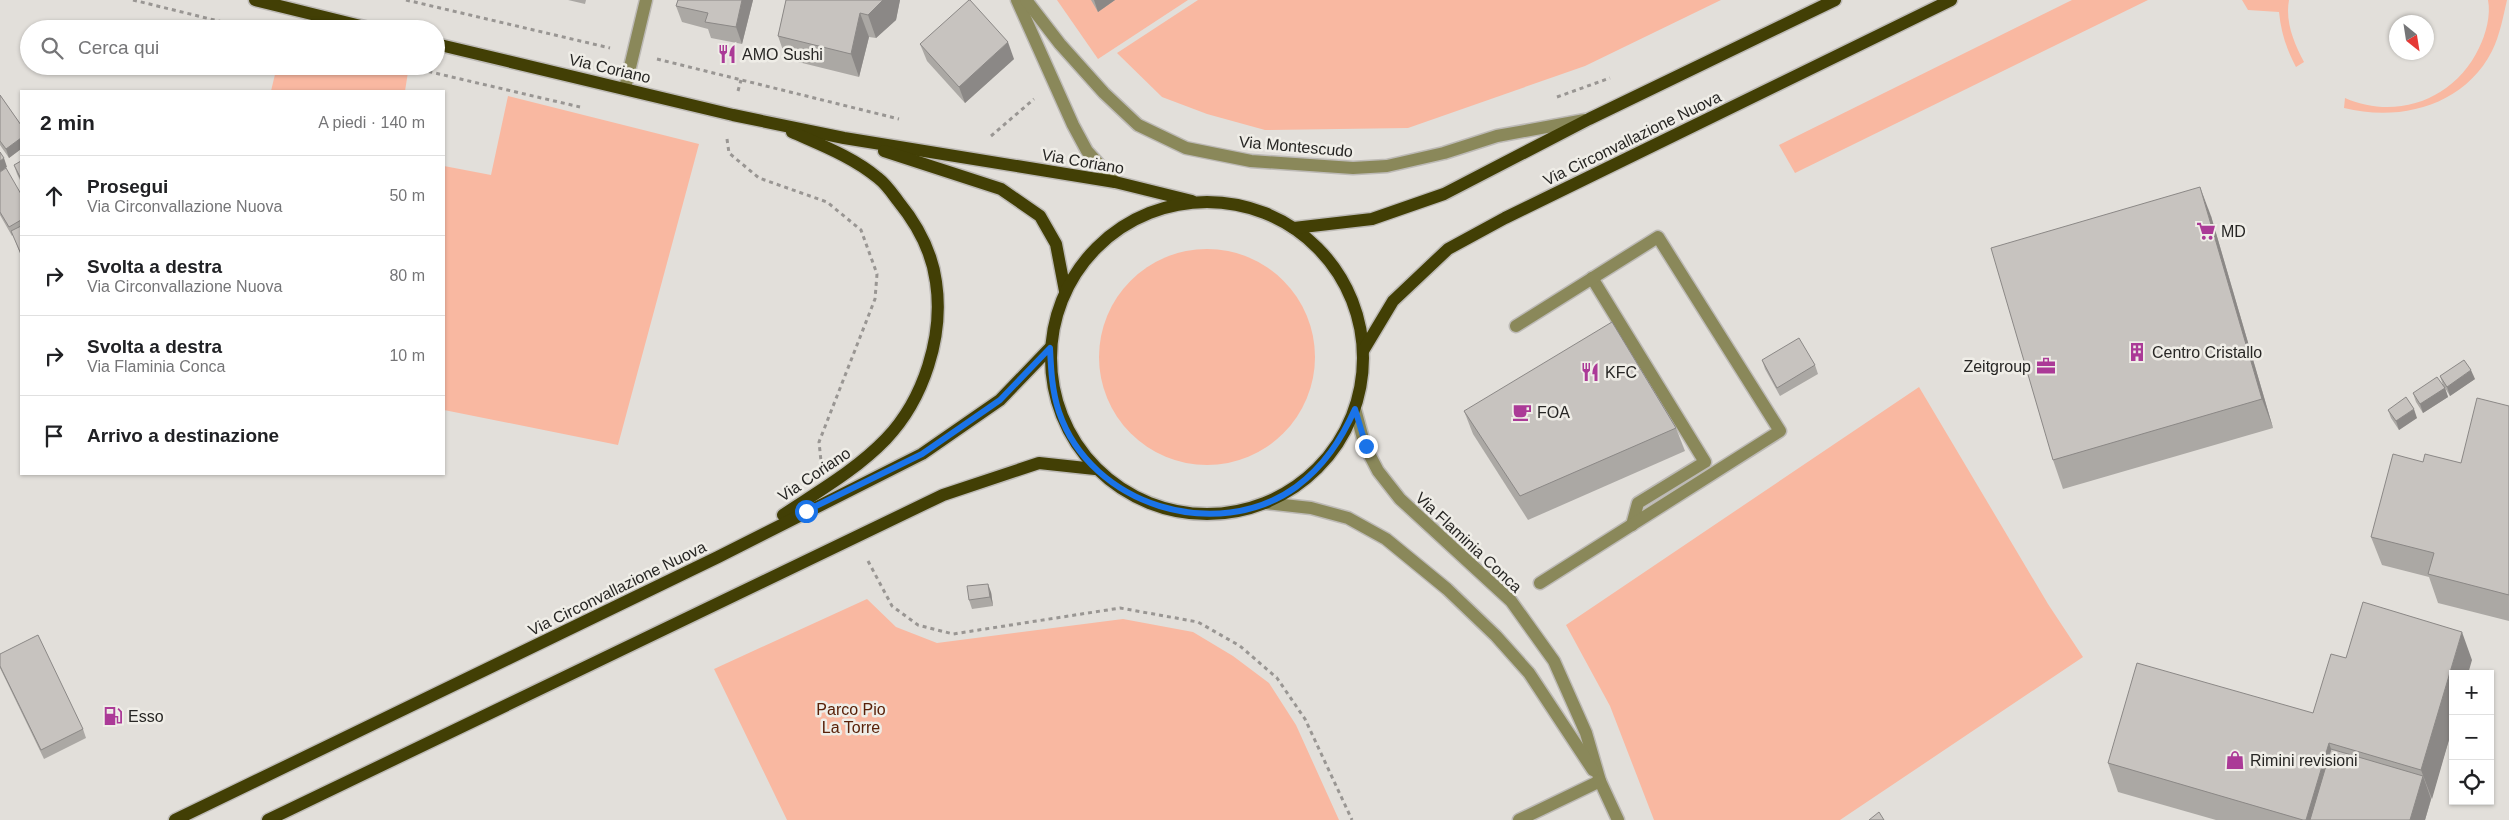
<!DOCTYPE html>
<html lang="it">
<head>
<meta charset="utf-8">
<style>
  :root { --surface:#fff; --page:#f2f2f2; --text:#202124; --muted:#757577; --line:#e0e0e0 }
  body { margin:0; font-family:Helvetica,sans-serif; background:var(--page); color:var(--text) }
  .controls { position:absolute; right:15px; bottom:15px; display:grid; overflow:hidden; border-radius:0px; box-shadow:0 1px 4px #0004 }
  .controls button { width:45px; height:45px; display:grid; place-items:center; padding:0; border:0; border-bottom:1px solid var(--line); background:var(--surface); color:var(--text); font:25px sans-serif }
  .compass { position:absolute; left:2389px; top:15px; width:45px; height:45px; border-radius:50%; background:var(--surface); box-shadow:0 1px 4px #0004; rotate:150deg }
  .stop { position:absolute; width:15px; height:15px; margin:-11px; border:4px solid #1a73e8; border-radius:50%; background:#fff }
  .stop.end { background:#1a73e8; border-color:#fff; box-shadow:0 1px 5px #0008 }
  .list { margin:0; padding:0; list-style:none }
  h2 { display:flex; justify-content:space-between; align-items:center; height:65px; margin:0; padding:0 20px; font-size:21px }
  h2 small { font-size:16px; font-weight:400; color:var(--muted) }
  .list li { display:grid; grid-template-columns:32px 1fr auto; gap:15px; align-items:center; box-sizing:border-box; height:80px; padding:0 20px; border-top:1px solid var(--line) }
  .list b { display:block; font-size:19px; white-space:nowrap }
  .list p { margin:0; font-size:16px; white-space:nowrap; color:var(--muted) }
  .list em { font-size:16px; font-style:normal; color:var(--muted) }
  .icon { flex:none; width:28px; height:28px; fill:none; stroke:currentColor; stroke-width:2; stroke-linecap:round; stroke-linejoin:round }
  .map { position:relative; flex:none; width:2509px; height:820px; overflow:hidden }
  .search { position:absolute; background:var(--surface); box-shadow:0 1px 4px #0004; left:20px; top:20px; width:425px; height:55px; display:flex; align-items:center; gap:12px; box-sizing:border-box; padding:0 18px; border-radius:28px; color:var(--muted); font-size:19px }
  .panel { position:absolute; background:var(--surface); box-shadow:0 1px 4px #0004; left:20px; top:90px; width:425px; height:385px; border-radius:0px }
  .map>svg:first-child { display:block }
  .green { fill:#f9b8a1 }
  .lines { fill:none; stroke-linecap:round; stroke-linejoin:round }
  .minor-casing { stroke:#bdbab6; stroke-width:15 }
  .major-casing { stroke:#bdbab6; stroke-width:15 }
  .path { stroke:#999693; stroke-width:3; stroke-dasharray:4 4; stroke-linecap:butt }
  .minor { stroke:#8a885a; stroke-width:12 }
  .major { stroke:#423f05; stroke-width:12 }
  .wall { fill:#aba8a4 }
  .shaded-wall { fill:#8b8886 }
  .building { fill:#c7c3bf; stroke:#8b8886 }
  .route { stroke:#1a73e8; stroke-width:6 }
  .labels { text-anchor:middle; stroke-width:5; stroke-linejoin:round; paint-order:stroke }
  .poi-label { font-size:16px; fill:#272624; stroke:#efede7; text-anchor:start }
  .street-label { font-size:16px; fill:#272624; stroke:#efede7 }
  .park-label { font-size:16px; fill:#582008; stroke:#efede7 }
</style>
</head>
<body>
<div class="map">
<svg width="2509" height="820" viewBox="0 0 2509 820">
  <rect width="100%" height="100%" fill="#e2dfda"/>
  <g class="green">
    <path d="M1057 0H1188L1098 59Z"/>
    <path d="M1198 0H1721L1585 66 1408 128 1265 130 1207 114 1162 97 1117 53Z"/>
    <path d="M2072 0H2148L1795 173 1779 145Z"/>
    <path d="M2242 0H2289C2285 22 2294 43 2304 62L2296 67C2286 48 2281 32 2279 12L2248 10Z"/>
    <path d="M2488 0H2507C2503 17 2500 35 2492 51 2464 106 2400 122 2344 108L2345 98C2397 121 2455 99 2479 48 2486 34 2491 15 2488 0Z"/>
    <path d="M277 66H382L408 72 405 91H271Z"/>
    <path d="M508 96 699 144 618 445 444 410V166L491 175Z"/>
    <circle cx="1207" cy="357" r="108"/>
    <path d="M1919 387 2048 604 2083 657 1840 820H1654L1610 706 1566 625Z"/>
    <path d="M867 599 896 627 937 643 1123 619 1193 632 1233 656 1269 683 1296 725 1339 820H787L714 669Z"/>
  </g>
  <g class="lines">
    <g class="minor-casing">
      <g id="minor">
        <path d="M1017 0 1073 125 1087 151 1115 182"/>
        <path d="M1026 0 1060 44 1104 93 1138 125 1186 148 1251 161 1353 168 1387 166 1444 153 1497 136 1585 120"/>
        <path d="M625 88 646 0"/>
        <path d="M1592 278 1705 462 1638 503 1632 525"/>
        <path d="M1516 326 1658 237 1780 431 1540 583"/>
        <path d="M1355 409 1365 446 1378 471 1400 499 1511 601 1554 661 1586 733 1600 781 1618 820"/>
        <path d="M1266 503 1311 508 1348 518 1386 539 1447 589 1496 636 1529 673 1593 770"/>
        <path d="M1519 820 1600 781"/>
      </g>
    </g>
    <g class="major-casing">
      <g id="major">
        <path d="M255 0 373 29"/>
        <path d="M436 44 733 115 844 138 1115 182 1192 201"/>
        <path d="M884 151 1001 189 1040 216 1056 244 1065 291"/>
        <circle cx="1207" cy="358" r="156"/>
        <path d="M1294 228 1372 219 1444 194 1589 119 1835 0"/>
        <path d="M1363 351 1393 301 1448 249 1505 218 1951 0"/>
        <path d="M783 515C819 491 856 470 886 439 924 399 944 336 936 282 932 252 916 223 898 201 892 193 886 184 878 178 853 157 821 145 792 132"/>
        <path d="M175 820 718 557 922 454 1000 400 1050 348"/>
        <path d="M268 820 943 495 1039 463 1095 469"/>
      </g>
    </g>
    <g class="path">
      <path d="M133 0 251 29"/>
      <path d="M406 0 610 48"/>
      <path d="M657 59 899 119"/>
      <path d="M405 66 580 107"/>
      <path d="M738 91 741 80"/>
      <path d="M1557 97 1610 78"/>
      <path d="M991 136 1034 99"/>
      <path d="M727 139 729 153 759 178 827 202 861 230 877 274 875 299 819 442 821 461"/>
      <path d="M868 561 892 606 918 625 953 634 1120 608 1198 622 1240 646 1277 678 1305 719 1352 820"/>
    </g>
    <use href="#minor" class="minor"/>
    <use href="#major" class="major"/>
  </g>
  <g class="wall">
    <path d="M568 0H586L585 4Z"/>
    <path d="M678 0H753L742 44 711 38 708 29 682 22 676 6Z"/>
    <path d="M786 0H900L896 20 876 38 869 37 859 77 786 59 778 36Z"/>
    <path d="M1091 0H1115L1098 12Z"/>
    <path d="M920 44 1014 59 965 103 927 61Z"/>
    <path d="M0 95 21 125V149L9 158 0 145Z"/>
    <path d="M21 161V182L17 174 14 165Z"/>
    <path d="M0 172 21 194V256L13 235 12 236 0 215Z"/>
    <path d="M2211 216 2273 428 2063 489 2053 460Z"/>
    <path d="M1762 360 1815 365 1818 374 1780 396 1765 369Z"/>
    <path d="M2440 376 2475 379 2450 396 2445 388 2448 397 2423 413 2416 402 2413 393 2443 385Z"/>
    <path d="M2509 406V621L2438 603 2429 577 2382 565 2371 537 2423 462 2461 463Z"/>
    <path d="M2388 410 2417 418 2399 430 2391 418Z"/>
    <path d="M1464 411 1676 428 1685 451 1528 520 1473 434Z"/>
    <path d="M991 592 993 606 972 609 969 600Z"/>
    <path d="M0 654 83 729 86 738 44 759 0 668Z"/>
    <path d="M2346 658 2472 660 2453 674V726L2425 820H2216L2118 792 2108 763 2313 713Z"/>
  </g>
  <g class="shaded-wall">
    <path d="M742 0H753L742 44 736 27Z"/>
    <path d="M883 0H900L896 20 876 38 868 15Z"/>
    <path d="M1094 0H1115L1098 12Z"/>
    <path d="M860 13 869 37 859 77 851 54Z"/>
    <path d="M1008 42 1014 59 965 103 959 87Z"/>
    <path d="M21 138V149L9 158 6 149Z"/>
    <path d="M4 158 7 167 0 172V161Z"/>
    <path d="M2200 187 2211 216 2273 428 2262 399Z"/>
    <path d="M2471 370 2475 379 2450 396 2447 387Z"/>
    <path d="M2445 388 2448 397 2423 413 2420 404Z"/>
    <path d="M2414 409 2417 418 2399 430 2396 421Z"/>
    <path d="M988 584 991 592 993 606 990 597Z"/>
    <path d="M2462 632 2472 660 2468 674H2453V726L2432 799 2421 770Z"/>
    <path d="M2329 743 2339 772 2325 820H2306Z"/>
    <path d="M2423 776 2431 799 2425 820H2410Z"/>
  </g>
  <g class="building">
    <path d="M678 0H742L736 27 705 22 708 13 676 6Z"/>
    <path d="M786 0H883L868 15 860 13 851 54 778 36Z"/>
    <path d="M969 0H970L1008 42 959 87 920 44Z"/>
    <path d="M0 95 21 125V138L6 149 0 141Z"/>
    <path d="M0 152 4 158 0 161Z"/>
    <path d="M21 161V179L14 165Z"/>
    <path d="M6 168 21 194V220L9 227 0 212V172Z"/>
    <path d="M2200 187 2262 399 2053 460 1991 248Z"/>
    <path d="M21 226V254L11 231Z"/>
    <path d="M1612 322 1676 428 1520 496 1464 411Z"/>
    <path d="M1799 338 1815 365 1777 388 1762 360Z"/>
    <path d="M2464 360 2471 370 2447 387 2440 376Z"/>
    <path d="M2437 377 2445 388 2420 404 2413 393Z"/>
    <path d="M2406 397 2414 409 2396 421 2388 410Z"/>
    <path d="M2477 398 2509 406V595L2428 574 2434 553 2371 537 2393 454 2423 462 2425 454 2461 463Z"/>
    <path d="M988 584 990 597 969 600 967 586Z"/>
    <path d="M2363 602 2462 632 2421 770 2329 743 2306 820H2303L2108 763 2137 663 2313 713 2331 654 2346 658Z"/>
    <path d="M38 635 83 729 41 750 0 666V654Z"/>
    <path d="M2331 749 2423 776 2410 820H2310Z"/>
    <path d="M1879 812 1884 820H1869Z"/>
  </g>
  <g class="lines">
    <path class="route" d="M806 511 922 454 1000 400 1050 348C1051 370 1052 391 1059 412 1091 506 1217 544 1296 487 1324 466 1341 440 1355 409L1366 446"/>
  </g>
  <defs>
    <g id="restaurant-bare" transform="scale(1.5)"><path d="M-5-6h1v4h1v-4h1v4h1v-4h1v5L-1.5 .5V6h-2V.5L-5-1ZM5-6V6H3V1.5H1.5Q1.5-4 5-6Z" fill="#ab3a97" stroke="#efede7" stroke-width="2.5" paint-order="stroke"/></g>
    <g id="supermarket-bare" transform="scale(1.5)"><path d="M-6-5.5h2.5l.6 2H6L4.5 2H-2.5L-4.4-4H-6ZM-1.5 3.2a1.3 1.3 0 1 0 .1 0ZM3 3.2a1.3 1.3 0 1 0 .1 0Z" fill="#ab3a97" stroke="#efede7" stroke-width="2.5" paint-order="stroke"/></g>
    <g id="building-bare" transform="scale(1.5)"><path d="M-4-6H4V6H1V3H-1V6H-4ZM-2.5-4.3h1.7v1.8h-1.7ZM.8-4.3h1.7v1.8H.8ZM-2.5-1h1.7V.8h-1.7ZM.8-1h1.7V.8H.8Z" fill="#ab3a97" stroke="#efede7" stroke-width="2.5" paint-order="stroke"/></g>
    <g id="office-bare" transform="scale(1.5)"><path d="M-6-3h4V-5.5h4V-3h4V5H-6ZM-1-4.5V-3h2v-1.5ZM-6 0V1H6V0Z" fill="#ab3a97" stroke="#efede7" stroke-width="2.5" paint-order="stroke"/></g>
    <g id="cafe-bare" transform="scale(1.5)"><path d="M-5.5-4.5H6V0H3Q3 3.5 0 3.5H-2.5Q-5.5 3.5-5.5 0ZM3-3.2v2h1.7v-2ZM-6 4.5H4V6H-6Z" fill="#ab3a97" stroke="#efede7" stroke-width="2.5" paint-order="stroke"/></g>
    <g id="fuel-bare" transform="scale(1.5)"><path d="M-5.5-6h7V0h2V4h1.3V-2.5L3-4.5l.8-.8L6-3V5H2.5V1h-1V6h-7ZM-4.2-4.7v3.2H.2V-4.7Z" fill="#ab3a97" stroke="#efede7" stroke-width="2.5" paint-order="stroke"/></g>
    <g id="shop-bare" transform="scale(1.5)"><path d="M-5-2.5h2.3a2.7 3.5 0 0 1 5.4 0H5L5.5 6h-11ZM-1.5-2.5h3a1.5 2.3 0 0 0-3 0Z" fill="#ab3a97" stroke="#efede7" stroke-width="2.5" paint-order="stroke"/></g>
  </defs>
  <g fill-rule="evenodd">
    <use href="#restaurant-bare" x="727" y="54"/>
    <use href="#supermarket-bare" x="2206" y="231"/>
    <use href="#building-bare" x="2137" y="352"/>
    <use href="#office-bare" x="2046" y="366"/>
    <use href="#restaurant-bare" x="1590" y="372"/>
    <use href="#cafe-bare" x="1522" y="412"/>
    <use href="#fuel-bare" x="113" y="716"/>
    <use href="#shop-bare" x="2235" y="760"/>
  </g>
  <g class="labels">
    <g class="poi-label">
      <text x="742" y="60">AMO Sushi</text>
      <text x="2221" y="237">MD</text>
      <text x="2152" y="358">Centro Cristallo</text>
      <text x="2031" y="372" text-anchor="end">Zeitgroup</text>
      <text x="1605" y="378">KFC</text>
      <text x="1537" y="418">FOA</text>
      <text x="128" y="722">Esso</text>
      <text x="2250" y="766">Rimini revisioni</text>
    </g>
    <g class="street-label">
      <text transform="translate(610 68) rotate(13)" y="6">Via Coriano</text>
      <text transform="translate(1632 138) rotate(-26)" y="6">Via Circonvallazione Nuova</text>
      <text transform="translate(1296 146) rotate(5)" y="6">Via Montescudo</text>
      <text transform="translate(1083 161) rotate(10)" y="6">Via Coriano</text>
      <text transform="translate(814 474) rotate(-34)" y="6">Via Coriano</text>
      <text transform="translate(1469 542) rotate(43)" y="6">Via Flaminia Conca</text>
      <text transform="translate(617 588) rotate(-26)" y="6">Via Circonvallazione Nuova</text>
    </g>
    <g class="park-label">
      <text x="851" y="715">Parco Pio<tspan x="851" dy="18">La Torre</tspan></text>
    </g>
  </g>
</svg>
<div class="controls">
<button>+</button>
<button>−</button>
<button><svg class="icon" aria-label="locate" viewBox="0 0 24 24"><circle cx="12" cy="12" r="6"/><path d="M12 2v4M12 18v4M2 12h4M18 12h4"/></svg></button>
</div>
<svg class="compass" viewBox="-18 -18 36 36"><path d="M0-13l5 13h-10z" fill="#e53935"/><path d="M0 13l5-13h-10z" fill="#757577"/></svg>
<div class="stop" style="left:806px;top:511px"></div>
<div class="stop end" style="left:1366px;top:446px"></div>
<div class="search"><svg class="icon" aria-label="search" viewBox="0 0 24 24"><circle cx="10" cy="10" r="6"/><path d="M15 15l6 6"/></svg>Cerca qui</div>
<section class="panel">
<h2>2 min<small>A piedi · 140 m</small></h2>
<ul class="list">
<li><svg class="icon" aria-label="ahead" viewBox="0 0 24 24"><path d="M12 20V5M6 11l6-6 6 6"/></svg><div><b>Prosegui</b><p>Via Circonvallazione Nuova</p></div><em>50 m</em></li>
<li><svg class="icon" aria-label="right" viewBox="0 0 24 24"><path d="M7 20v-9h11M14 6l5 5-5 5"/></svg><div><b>Svolta a destra</b><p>Via Circonvallazione Nuova</p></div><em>80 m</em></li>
<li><svg class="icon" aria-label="right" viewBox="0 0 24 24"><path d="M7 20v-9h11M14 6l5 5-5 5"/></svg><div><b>Svolta a destra</b><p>Via Flaminia Conca</p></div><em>10 m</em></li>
<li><svg class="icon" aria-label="arrive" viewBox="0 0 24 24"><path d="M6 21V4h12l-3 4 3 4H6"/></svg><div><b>Arrivo a destinazione</b></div></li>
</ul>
</section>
</div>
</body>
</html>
